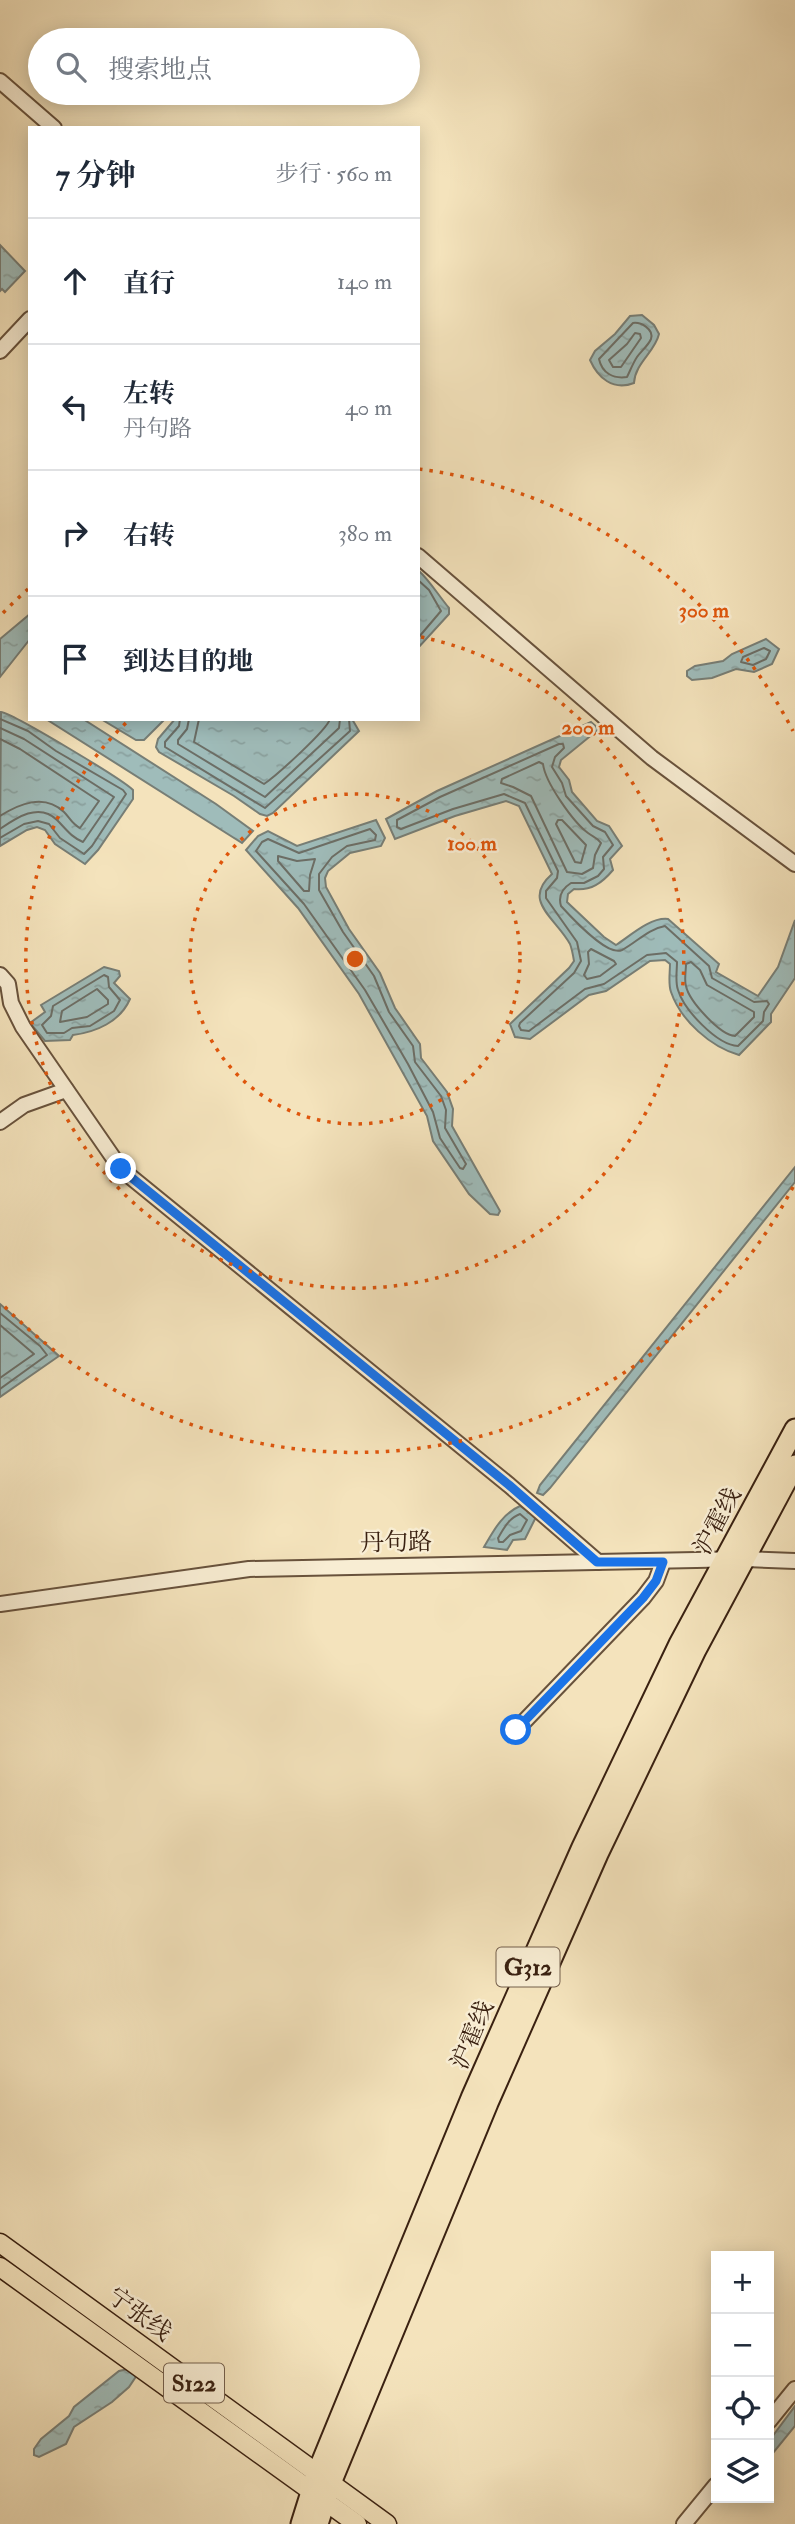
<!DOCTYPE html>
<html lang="zh">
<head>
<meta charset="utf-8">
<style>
  :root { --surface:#fff; --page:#f6f6f7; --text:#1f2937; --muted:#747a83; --line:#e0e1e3 }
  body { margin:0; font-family:"IM FELL Double Pica","Noto Serif SC",serif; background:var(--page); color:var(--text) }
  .controls { position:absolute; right:21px; bottom:21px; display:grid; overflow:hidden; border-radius:0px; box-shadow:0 4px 18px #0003 }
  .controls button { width:63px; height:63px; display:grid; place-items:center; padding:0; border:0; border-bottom:2px solid var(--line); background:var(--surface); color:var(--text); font:35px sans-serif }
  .stop { position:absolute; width:21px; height:21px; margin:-16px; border:5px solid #1a73e8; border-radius:50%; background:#fff }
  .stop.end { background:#1a73e8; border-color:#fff; box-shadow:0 2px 7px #0008 }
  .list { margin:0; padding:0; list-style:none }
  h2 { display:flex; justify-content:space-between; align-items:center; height:91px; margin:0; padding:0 28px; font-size:30px }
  h2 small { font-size:23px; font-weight:400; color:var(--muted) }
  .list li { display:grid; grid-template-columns:46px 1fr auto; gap:21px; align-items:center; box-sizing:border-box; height:126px; padding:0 28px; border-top:2px solid var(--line) }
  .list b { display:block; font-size:26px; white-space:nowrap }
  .list p { margin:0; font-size:23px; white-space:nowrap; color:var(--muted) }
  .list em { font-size:23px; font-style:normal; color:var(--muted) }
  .icon { flex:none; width:38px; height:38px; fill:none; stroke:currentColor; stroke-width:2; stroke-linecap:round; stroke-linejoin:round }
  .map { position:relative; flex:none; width:795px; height:2524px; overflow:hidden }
  .search { position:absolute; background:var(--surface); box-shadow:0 4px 18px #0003; left:28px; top:28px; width:392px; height:77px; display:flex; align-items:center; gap:18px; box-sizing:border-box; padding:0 24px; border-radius:38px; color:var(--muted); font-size:26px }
  .panel { position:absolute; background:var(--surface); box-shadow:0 4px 18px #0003; left:28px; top:126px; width:392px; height:595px; border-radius:0px }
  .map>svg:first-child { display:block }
  .water { fill:url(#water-ripples); stroke:#777e76; stroke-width:2 }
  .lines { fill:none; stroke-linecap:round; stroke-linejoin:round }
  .shore { stroke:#6c6e66; stroke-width:2 }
  .minor-casing { stroke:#68523c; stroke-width:18 }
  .major-casing { stroke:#3a2111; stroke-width:21 }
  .highway-casing { stroke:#3a2111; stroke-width:23 }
  .minor { stroke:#f8edd3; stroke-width:14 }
  .major { stroke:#f4e3bc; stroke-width:18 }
  .highway { stroke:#f4e3bc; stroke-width:19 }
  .route { stroke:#1a73e8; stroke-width:9 }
  .ring { fill:none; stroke:#df560c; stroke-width:3.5; stroke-dasharray:3.5 7 }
  .labels { text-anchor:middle; stroke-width:5; stroke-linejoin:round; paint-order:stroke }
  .shield { fill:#f8edd3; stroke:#735e4b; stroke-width:2 }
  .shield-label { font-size:23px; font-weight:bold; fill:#3a2111 }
  .street-label { font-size:24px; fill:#3a2111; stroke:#f8edd3 }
  .centre { fill:#df560c; stroke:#f8edd3; stroke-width:3.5 }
  .ring-label { font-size:21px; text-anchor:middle; font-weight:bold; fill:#df560c; stroke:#f8edd3; stroke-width:5; stroke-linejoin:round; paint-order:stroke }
</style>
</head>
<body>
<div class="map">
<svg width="795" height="2524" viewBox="0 0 795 2524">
  <defs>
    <pattern id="water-ripples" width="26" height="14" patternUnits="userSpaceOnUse" patternTransform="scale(1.75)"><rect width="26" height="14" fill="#9fbcba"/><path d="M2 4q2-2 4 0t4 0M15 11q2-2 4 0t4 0" fill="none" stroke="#8aa19f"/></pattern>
  </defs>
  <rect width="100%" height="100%" fill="#f4e3bc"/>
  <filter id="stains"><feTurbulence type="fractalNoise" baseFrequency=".00286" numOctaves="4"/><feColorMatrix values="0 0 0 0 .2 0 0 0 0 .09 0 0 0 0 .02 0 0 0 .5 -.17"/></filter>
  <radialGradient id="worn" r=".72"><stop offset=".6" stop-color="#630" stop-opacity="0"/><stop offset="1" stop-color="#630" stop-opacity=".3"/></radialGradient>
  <g class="water">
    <path d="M0 245 25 271 5 292 2 289 0 291Z"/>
    <path d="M642 315 654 325 659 334C655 352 635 363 634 383 613 391 598 378 590 360L595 351 615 334 630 316Z"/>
    <path d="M418 570C431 582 438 595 449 608V614L418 648Z"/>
    <path d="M30 614V639L0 677V639Z"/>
    <path d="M766 639 779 649 772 664 754 672 736 669 712 678 692 680 687 676V671L695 666 723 661 732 654Z"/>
    <path d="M1 712C12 713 122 779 133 790V799L98 850 85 864 55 844 45 830 37 827 27 830 0 846Z"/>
    <path d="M46 719H83L216 804 253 831 242 843Z"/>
    <path d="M101 719H165L144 740H136Z"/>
    <path d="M175 719H352L359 731 273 813 267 816 260 814 234 796 159 752 156 747 158 739Z"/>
    <path d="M591 722 599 729 561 760 559 767 569 780 572 792 597 821 609 826 622 846 610 859 613 870C602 883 591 891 574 889L568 894 567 902 604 937 616 945C630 936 650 917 668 919L719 964 716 972 758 996 778 967 795 920V978L771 1014V1022L739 1055C711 1047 681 1021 671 992 668 984 670 973 670 964L665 960 650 961 606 991 589 995 530 1039 515 1037 510 1024 569 968 574 961C573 955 572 949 570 944 556 918 521 901 552 874L519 806 506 801 455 816 395 839 386 819 437 791Z"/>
    <path d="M376 820 385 838 381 846 350 853 328 871 325 878 326 887 349 929 380 973 395 1008 420 1044 421 1058 447 1092 453 1109 452 1126 500 1211 498 1215 490 1214 469 1194 433 1141 427 1116 359 994 298 908 246 850 258 836 268 831 297 846Z"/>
    <path d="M104 967 119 971 120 976 114 983 130 999C120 1022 96 1032 73 1035L70 1040 45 1041 30 1023 45 1012 41 1005Z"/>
    <path d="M795 1167V1182L550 1488 543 1495 537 1493 540 1485Z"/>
    <path d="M0 1304 59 1356 0 1397Z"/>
    <path d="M520 1506 536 1517 525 1539 513 1540 507 1550 484 1547C494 1530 502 1514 520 1506Z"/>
    <path d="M132 2368 137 2375 129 2387 112 2402 74 2427 66 2444 39 2457 34 2455V2449L41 2439 69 2416 74 2407 119 2371Z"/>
    <path d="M795 2406V2426L769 2458V2441Z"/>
  </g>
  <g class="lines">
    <g class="shore">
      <path d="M633 323C641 322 654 329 651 339 648 346 641 351 637 357 633 363 630 371 627 377 613 379 602 373 599 359Z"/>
      <path d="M635 333 640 334 641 338 621 367H613L609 360 627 344Z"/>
      <path d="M418 580 429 590 441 611 418 638"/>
      <path d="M764 648 770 651 766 659 753 665 741 662 743 657Z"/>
      <path d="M0 719 28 731 56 751 123 790 126 794 92 846 84 854 60 838 49 824 38 821 24 824 0 838"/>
      <path d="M180 719 179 726 165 742V747L265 808 350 731 349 719"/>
      <path d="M189 719 187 729 178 740V744L265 797 339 728 340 719"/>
      <path d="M199 719 194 742 264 784C276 776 327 730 330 719"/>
      <path d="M0 728 24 739 114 797 83 842C71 837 66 829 57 820 39 802 16 818 0 829"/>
      <path d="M0 739 20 749 99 801 80 828C72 824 70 818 64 812 44 793 19 804 0 816"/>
      <path d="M559 744H563L564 748 555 757 552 767 562 783 566 796 593 826 605 832 613 845 603 857 604 869 598 876 584 883H571C563 888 558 896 561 906 571 917 608 957 622 950 637 942 648 929 665 926L709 966 712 978 754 1002 767 1001 769 1004 764 1012 763 1021 738 1046C717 1045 684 1010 678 990 675 982 677 971 677 962L666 953 647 955 604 984 585 989 529 1031 521 1030 519 1026 520 1023 574 973 581 961 577 942 546 898V891L557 878 558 871 525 803 504 794 453 809 401 829 397 827V820L440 797Z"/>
      <path d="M539 762 543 764C545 782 573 822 588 833 593 837 597 837 601 843L595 855 593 868 582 874 567 872 531 796 513 787 501 783 502 779Z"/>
      <path d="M558 820H562L586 845 581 863 575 862 556 824Z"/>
      <path d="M370 829 376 835 375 840 347 846 332 857 319 874V890L343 932 374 976 389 1012 413 1046 415 1062 441 1096 446 1110 445 1128 466 1164 463 1169 460 1168 440 1138 433 1112 408 1064 365 990 304 904 256 851 262 842 268 839 299 853Z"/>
      <path d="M278 856 297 861 315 859 310 875 309 891H304L278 861Z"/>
      <path d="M591 949 614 961 616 964 600 976 587 979 584 975 589 964 588 952Z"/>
      <path d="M691 962 700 970 707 985 754 1012V1017L735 1036C720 1035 689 1001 686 986 684 980 686 971 686 964Z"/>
      <path d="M104 975 108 977 109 987 120 1000 114 1011 90 1026 72 1028 64 1033H47L42 1025 51 1016 53 1006Z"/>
      <path d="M97 989 108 1000V1004L87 1017 60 1022 62 1011Z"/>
      <path d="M0 1313 40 1346 47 1355 0 1389"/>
      <path d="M0 1325 34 1354 0 1378"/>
      <path d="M520 1514 527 1520 521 1531 510 1535 503 1542H499L498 1538C504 1528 509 1518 520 1514Z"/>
    </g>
    <g class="minor-casing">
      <g id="minor">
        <path d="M0 81 54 128"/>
        <path d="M0 351 30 319"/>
        <path d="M418 556 652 758 795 864"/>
        <path d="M0 975 8 984 11 1003 23 1027 121 1169 509 1485 598 1562"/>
        <path d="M0 1122 24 1105 66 1090"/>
        <path d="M0 1604 249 1569 746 1559 795 1561"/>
        <path d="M516 1730 643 1598 656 1581 663 1562"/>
        <path d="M769 2421 795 2389"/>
        <path d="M684 2524 716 2485"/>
      </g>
    </g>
    <g class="major-casing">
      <g id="major">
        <path d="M0 2243 387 2524"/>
        <path d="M0 2267 357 2524"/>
      </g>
    </g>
    <g class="highway-casing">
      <g id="highway">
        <path d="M301 2524 317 2473 471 2098 582 1847 679 1644 795 1429"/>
        <path d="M318 2524 331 2483 488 2103 598 1854 696 1650 795 1465"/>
      </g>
    </g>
    <use href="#minor" class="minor"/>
    <use href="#major" class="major"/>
    <use href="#highway" class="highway"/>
  </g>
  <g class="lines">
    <path class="route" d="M121 1169 509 1485 597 1562H663L656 1581 643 1598 516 1730"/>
  </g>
  <g class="ring">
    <circle cx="355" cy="959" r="165"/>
    <path d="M421 637A329 329 0 1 1 129 720"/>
    <path d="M793 1187A494 494 0 0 1 3 1305M3 613A494 494 0 0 1 28 589M419 469A494 494 0 0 1 793 731"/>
  </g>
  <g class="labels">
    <g class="shield">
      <rect x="496.5" y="1947.5" width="63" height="39" rx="5"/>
      <rect x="164" y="2363.5" width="60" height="39" rx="5"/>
    </g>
    <g class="shield-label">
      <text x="528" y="1975">G312</text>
      <text x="194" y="2391">S122</text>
    </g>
    <g class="street-label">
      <text transform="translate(717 1521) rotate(-62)" y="8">沪霍线</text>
      <text transform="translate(396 1542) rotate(-1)" y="8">丹句路</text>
      <text transform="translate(472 2035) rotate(-67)" y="8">沪霍线</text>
      <text transform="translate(140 2314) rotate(36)" y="8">宁张线</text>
    </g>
  </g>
  <circle cx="355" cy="959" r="10" class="centre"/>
  <g class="ring-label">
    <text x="704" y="617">300 m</text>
    <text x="588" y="734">200 m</text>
    <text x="472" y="850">100 m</text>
  </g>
  <rect width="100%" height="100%" filter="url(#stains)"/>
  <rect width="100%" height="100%" fill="url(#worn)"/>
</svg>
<div class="controls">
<button>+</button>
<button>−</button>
<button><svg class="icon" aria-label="locate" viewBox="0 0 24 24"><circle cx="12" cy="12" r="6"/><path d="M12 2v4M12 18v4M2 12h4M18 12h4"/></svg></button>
<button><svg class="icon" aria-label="layers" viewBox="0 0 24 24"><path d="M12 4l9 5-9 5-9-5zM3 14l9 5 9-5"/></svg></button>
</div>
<div class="stop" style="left:516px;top:1730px"></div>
<div class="stop end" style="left:121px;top:1169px"></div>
<div class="search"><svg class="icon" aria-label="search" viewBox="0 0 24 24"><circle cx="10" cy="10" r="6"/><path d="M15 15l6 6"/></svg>搜索地点</div>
<section class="panel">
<h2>7 分钟<small>步行 · 560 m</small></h2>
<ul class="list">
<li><svg class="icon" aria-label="ahead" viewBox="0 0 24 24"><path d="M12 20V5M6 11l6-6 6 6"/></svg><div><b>直行</b></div><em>140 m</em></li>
<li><svg class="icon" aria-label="left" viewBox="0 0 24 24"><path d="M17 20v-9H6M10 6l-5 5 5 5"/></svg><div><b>左转</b><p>丹句路</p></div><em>40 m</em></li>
<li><svg class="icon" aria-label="right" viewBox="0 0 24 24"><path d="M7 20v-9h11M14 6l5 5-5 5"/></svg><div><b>右转</b></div><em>380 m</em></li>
<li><svg class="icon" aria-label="arrive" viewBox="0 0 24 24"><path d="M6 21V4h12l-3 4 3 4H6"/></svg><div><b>到达目的地</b></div></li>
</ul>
</section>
</div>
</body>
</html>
